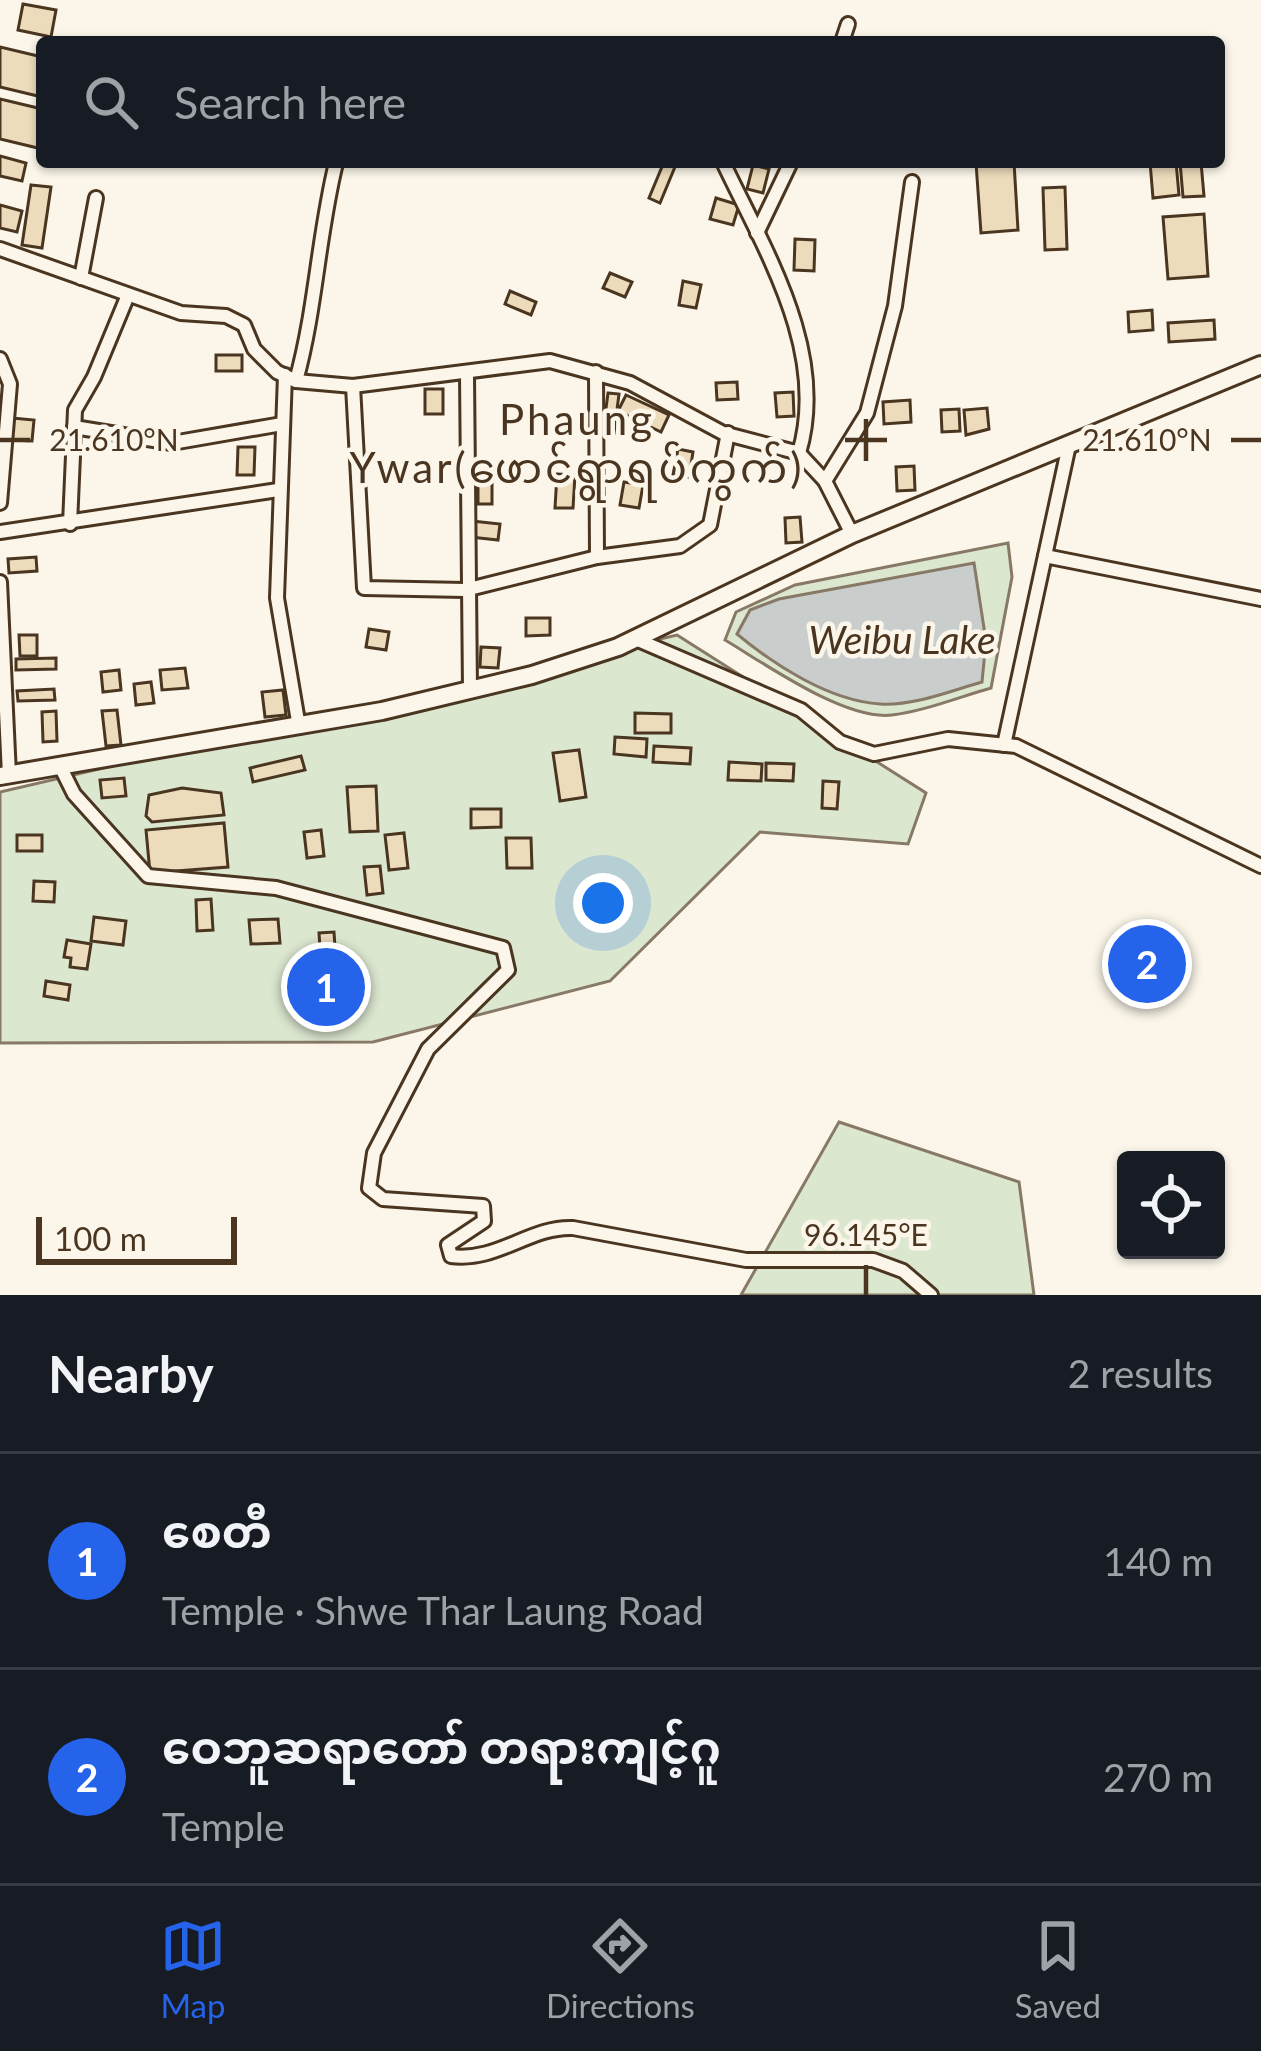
<!DOCTYPE html>
<html lang="en">
<head>
<meta charset="utf-8">
<style>
  :root { --surface:#171b24; --page:#20242c; --text:#f1f3f6; --muted:#9ea1a6; --line:#363941; --accent:#2563eb }
  body { margin:0; font-family:Lato,"Noto Sans Myanmar",sans-serif; background:var(--page); color:var(--text) }
  .controls { position:absolute; right:36px; bottom:36px; display:grid; overflow:hidden; border-radius:12px; box-shadow:0 3px 9px #0004 }
  .controls button { width:108px; height:108px; display:grid; place-items:center; padding:0; border:0; border-bottom:3px solid var(--line); background:var(--surface); color:var(--text); font:60px sans-serif }
  .scale { position:absolute; left:36px; bottom:30px; width:201px; box-sizing:border-box; padding-left:12px; border:6px solid #4a3520; border-top:0; font-size:33px; line-height:42px; white-space:nowrap; color:#4a3520; -webkit-text-stroke:9px #fbf6e9; paint-order:stroke }
  .you { position:absolute; left:603px; top:903px; width:42px; height:42px; margin:-30px; border:9px solid #fff; border-radius:50%; background:#1a73e8; box-shadow:0 0 0 18px #1a73e833 }
  .badge { display:grid; place-items:center; width:78px; height:78px; border-radius:50%; background:var(--accent); color:#fff; font-size:39px; font-weight:700 }
  .pin { position:absolute; translate:-50% -50%; border:6px solid #fff; box-shadow:0 3px 12px #0006 }
  .list { margin:0; padding:0; list-style:none }
  h2 { display:flex; justify-content:space-between; align-items:center; height:156px; margin:0; padding:0 48px; font-size:51px }
  h2 small { font-size:39px; font-weight:400; color:var(--muted) }
  .list li { display:grid; grid-template-columns:78px 1fr auto; gap:36px; align-items:center; box-sizing:border-box; height:216px; padding:0 48px; border-top:3px solid var(--line) }
  .list b { display:block; font-size:45px; white-space:nowrap }
  .list p { margin:0; font-size:39px; white-space:nowrap; color:var(--muted) }
  .list em { font-size:39px; font-style:normal; color:var(--muted) }
  .icon { flex:none; width:66px; height:66px; fill:none; stroke:currentColor; stroke-width:2; stroke-linecap:round; stroke-linejoin:round }
  .map { position:relative; flex:none; width:1261px; height:1295px; overflow:hidden }
  .search { position:absolute; background:var(--surface); box-shadow:0 3px 9px #0004; left:36px; right:36px; top:36px; height:132px; display:flex; align-items:center; gap:30px; box-sizing:border-box; padding:0 42px; border-radius:12px; color:var(--muted); font-size:45px }
  .sheet { height:588px; background:var(--surface) }
  nav { display:flex; justify-content:space-around; align-items:center; box-sizing:border-box; height:168px; border-top:3px solid var(--line); background:var(--surface); font-size:33px; color:var(--muted) }
  nav a { display:grid; justify-items:center; gap:6px }
  nav .on { color:var(--accent) }
  .map>svg:first-child { display:block }
  .green { fill:#dce7d0; stroke:#887966; stroke-width:3 }
  .water { fill:#c9cecd; stroke:#887966; stroke-width:3 }
  .building { fill:#ecdcbc; stroke:#4a3520; stroke-width:3 }
  .lines { fill:none; stroke-linecap:round; stroke-linejoin:round }
  .minor-casing { stroke:#4a3520; stroke-width:18 }
  .secondary-casing { stroke:#4a3520; stroke-width:22 }
  .minor { stroke:#fbf6e9; stroke-width:12 }
  .secondary { stroke:#fbf6e9; stroke-width:16 }
  .ticks { fill:none; stroke:#4a3520; stroke-width:4.5 }
  .labels { text-anchor:middle; stroke-width:9; stroke-linejoin:round; paint-order:stroke }
  .water-label { font-size:39px; font-style:italic; fill:#4a3520; stroke:#fbf6e9 }
  .quarter-label { font-size:42px; letter-spacing:3px; fill:#4a3520; stroke:#fbf6e9 }
  .ticks-label { font-size:30px; text-anchor:middle; fill:#4a3520; stroke:#fbf6e9; stroke-width:9; stroke-linejoin:round; paint-order:stroke }
</style>
</head>
<body>
<div class="map">
<svg width="1261" height="1295" viewBox="0 0 1261 1295">
  <rect width="100%" height="100%" fill="#fbf6e9"/>
  <g class="green">
    <path d="M1008 543 1012 577 991 688C959 697 925 711 892 715 845 721 764 663 725 640L736 612 795 585Z"/>
    <path d="M677 635 926 793 908 844 760 832 610 981 373 1042 0 1043V792Z"/>
    <path d="M839 1122 1019 1182 1034 1295H741Z"/>
  </g>
  <path class="water" d="M974 563 986 641 982 682C950 691 914 706 880 704 830 701 774 665 737 634L750 610 779 599Z"/>
  <g class="building">
    <path d="M23 4 56 10 51 37 18 30Z"/>
    <path d="M0 47 42 57V97L0 87Z"/>
    <path d="M0 99 42 109V149L0 139Z"/>
    <path d="M0 156 26 163 22 181 0 176Z"/>
    <path d="M664 162H677L660 203 649 198Z"/>
    <path d="M1014 162 1018 230 981 233 976 163Z"/>
    <path d="M1150 162H1176L1179 195 1153 198Z"/>
    <path d="M1180 162H1201L1204 196 1183 197Z"/>
    <path d="M753 165 769 169 763 193 747 189Z"/>
    <path d="M31 185 51 187 42 248 22 245Z"/>
    <path d="M1065 187 1067 249 1045 250 1043 188Z"/>
    <path d="M716 198 739 205 733 225 710 219Z"/>
    <path d="M0 205 22 211 17 232 0 228Z"/>
    <path d="M1204 214 1208 276 1168 279 1163 217Z"/>
    <path d="M795 239 815 240 814 271 794 270Z"/>
    <path d="M610 273 632 282 625 297 603 288Z"/>
    <path d="M683 281 701 285 696 308 679 305Z"/>
    <path d="M510 291 536 302 531 315 505 304Z"/>
    <path d="M1152 310 1153 330 1129 332 1128 312Z"/>
    <path d="M1214 320 1215 339 1169 342 1168 323Z"/>
    <rect x="216" y="355" width="26" height="16"/>
    <path d="M737 382 738 399 717 400 716 383Z"/>
    <rect x="425" y="389" width="18" height="25"/>
    <path d="M793 392 794 416 777 417 775 393Z"/>
    <path d="M608 393 619 394 614 433 603 431Z"/>
    <path d="M626 395 669 415 661 432 618 411Z"/>
    <path d="M910 400 911 422 884 424 883 402Z"/>
    <path d="M987 408 989 429 966 435 964 410Z"/>
    <path d="M959 409 960 431 942 432 941 410Z"/>
    <path d="M12 418 34 420 32 441 11 440Z"/>
    <path d="M238 447H255L254 475H237Z"/>
    <path d="M678 449 693 452 689 477 673 475Z"/>
    <path d="M914 466 915 490 897 491 896 467Z"/>
    <path d="M557 474 575 475 573 508H555Z"/>
    <rect x="478" y="477" width="14" height="27"/>
    <path d="M624 482 643 485 639 508 620 505Z"/>
    <path d="M800 517 802 542 786 543 785 518Z"/>
    <path d="M472 521 500 524 498 540 470 537Z"/>
    <path d="M36 557 37 571 9 573 8 559Z"/>
    <path d="M526 618H550V635L526 636Z"/>
    <path d="M369 629 389 632 386 650 366 647Z"/>
    <path d="M19 635H37V656H20Z"/>
    <path d="M481 647 500 648 498 668 480 667Z"/>
    <path d="M56 658V669L16 670V659Z"/>
    <path d="M185 668 188 688 162 690 160 670Z"/>
    <path d="M119 670 121 690 103 692 101 672Z"/>
    <path d="M151 682 154 703 136 705 134 684Z"/>
    <path d="M54 689 55 700 18 701 17 691Z"/>
    <path d="M283 690 286 715 265 717 262 692Z"/>
    <path d="M117 710 121 745 106 746 102 711Z"/>
    <path d="M56 711 57 741 43 742 42 712Z"/>
    <path d="M635 713 671 714V733H635Z"/>
    <path d="M615 737 647 739 646 757 614 754Z"/>
    <path d="M654 746 691 748 690 764 653 762Z"/>
    <path d="M579 750 586 797 560 801 553 753Z"/>
    <path d="M301 756 305 770 253 782 250 768Z"/>
    <path d="M729 762 762 764 761 781 728 780Z"/>
    <path d="M766 763 794 764 793 781 766 780Z"/>
    <path d="M124 778 126 796 102 798 100 780Z"/>
    <path d="M823 781 839 782 837 809 822 808Z"/>
    <path d="M376 786 378 831 350 832 347 787Z"/>
    <path d="M182 788 221 793 224 815 152 822 146 816 149 795Z"/>
    <path d="M471 809H501V827L471 828Z"/>
    <path d="M224 823 228 867 150 873 146 830Z"/>
    <path d="M321 830 324 856 307 858 304 832Z"/>
    <path d="M404 833 408 868 389 870 385 835Z"/>
    <rect x="17" y="835" width="25" height="16"/>
    <path d="M506 838H531L532 868H507Z"/>
    <path d="M380 866 383 893 367 895 364 867Z"/>
    <path d="M34 881 55 882 54 902 33 901Z"/>
    <path d="M211 899 213 930 197 931 196 900Z"/>
    <path d="M94 917 126 921 123 945 91 941Z"/>
    <path d="M278 919 280 943 251 944 249 920Z"/>
    <path d="M334 932 336 962 321 963 319 933Z"/>
    <path d="M67 940 91 944 87 969 70 967 71 958 64 957Z"/>
    <path d="M46 981 70 985 68 1000 44 996Z"/>
  </g>
  <g class="lines">
    <g class="minor-casing">
      <g id="minor">
        <path d="M842 42 848 24"/>
        <path d="M723 162C765 251 829 352 799 453"/>
        <path d="M757 233 791 162"/>
        <path d="M0 249 181 313 226 316 244 325 254 349 277 372 296 381 353 386 550 361 630 383 723 433 799 453 825 481 852 534"/>
        <path d="M81 278 96 198"/>
        <path d="M0 359 10 384 0 503"/>
        <path d="M596 372 597 557"/>
        <path d="M285 375 277 598 299 727"/>
        <path d="M467 375 470 690"/>
        <path d="M296 381C316 309 318 236 336 163"/>
        <path d="M353 386 364 588 465 590 597 557 680 546 710 525 728 433"/>
        <path d="M74 427 172 443 282 424"/>
        <path d="M825 481 867 413 895 306 912 182"/>
        <path d="M70 524 75 410 94 377 128 295"/>
        <path d="M0 532 278 490"/>
        <path d="M1045 556 1261 599"/>
        <path d="M0 582 9 775"/>
        <path d="M638 640 801 710 840 742 874 754 948 739 1016 746 1261 866"/>
        <path d="M1004 745 1069 445"/>
        <path d="M60 766 74 794 148 876 276 888 503 948 508 970 428 1049 374 1153 369 1188 383 1199 483 1206 484 1221 448 1245 451 1256C498 1262 530 1226 573 1228L746 1260H873L903 1271 931 1295"/>
      </g>
    </g>
    <g class="secondary-casing">
      <path id="secondary" d="M0 776 382 711 532 675 618 647 852 534 1261 365"/>
    </g>
    <use href="#minor" class="minor"/>
    <use href="#secondary" class="secondary"/>
  </g>
  <path class="ticks" d="M866 419V461M0 440H30M845 440H887M1231 440H1261M866 1265V1295"/>
  <g class="labels">
    <g class="water-label">
      <text x="902" y="654">Weibu Lake</text>
    </g>
    <g class="quarter-label">
      <text x="577" y="435">Phaung<tspan x="577" dy="48">Ywar(ဖောင်ရွာရပ်ကွက်)</tspan></text>
    </g>
  </g>
  <g class="ticks-label">
    <text x="114" y="451">21.610°N</text>
    <text x="1147" y="451">21.610°N</text>
    <text x="866" y="1246">96.145°E</text>
  </g>
</svg>
<div class="controls">
<button><svg class="icon" aria-label="locate" viewBox="0 0 24 24"><circle cx="12" cy="12" r="6"/><path d="M12 2v4M12 18v4M2 12h4M18 12h4"/></svg></button>
</div>
<div class="scale">100 m</div>
<div class="you"></div>
<div class="pin badge" style="left:326px;top:987px">1</div>
<div class="pin badge" style="left:1147px;top:964px">2</div>
<div class="search"><svg class="icon" aria-label="search" viewBox="0 0 24 24"><circle cx="10" cy="10" r="6"/><path d="M15 15l6 6"/></svg>Search here</div>
</div>
<section class="sheet">
<h2>Nearby<small>2 results</small></h2>
<ul class="list">
<li><span class="badge">1</span><div><b>စေတီ</b><p>Temple · Shwe Thar Laung Road</p></div><em>140 m</em></li>
<li><span class="badge">2</span><div><b>ဝေဘူဆရာတော် တရားကျင့်ဂူ</b><p>Temple</p></div><em>270 m</em></li>
</ul>
</section>
<nav>
<a class="on"><svg class="icon" aria-label="map" viewBox="0 0 24 24"><path d="M3 6l6-2 6 2 6-2v14l-6 2-6-2-6 2zM9 4v14M15 6v14"/></svg>Map</a>
<a><svg class="icon" aria-label="directions" viewBox="0 0 24 24"><path d="M12 3l9 9-9 9-9-9zM9 14v-3h6M13 9l2 2-2 2"/></svg>Directions</a>
<a><svg class="icon" aria-label="saved" viewBox="0 0 24 24"><path d="M7 4h10v16l-5-4-5 4z"/></svg>Saved</a>
</nav>
</body>
</html>
